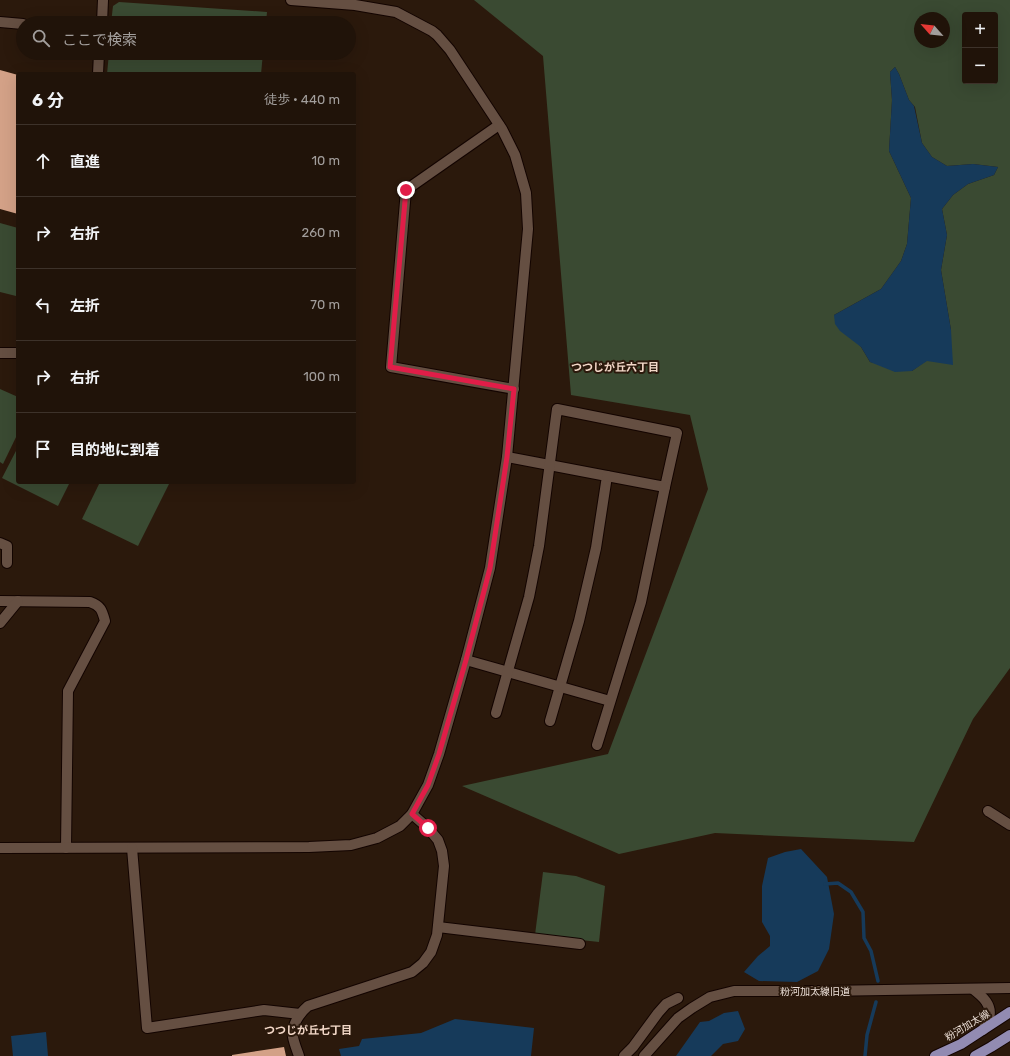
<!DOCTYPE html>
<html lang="ja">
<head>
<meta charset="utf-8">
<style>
  :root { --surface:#201309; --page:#281c12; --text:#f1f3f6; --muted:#a29e9c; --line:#3d322a }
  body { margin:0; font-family:Rubik,"Noto Sans JP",sans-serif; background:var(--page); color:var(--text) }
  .controls { position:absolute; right:12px; top:12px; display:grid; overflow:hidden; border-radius:4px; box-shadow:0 4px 16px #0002 }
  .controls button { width:36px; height:36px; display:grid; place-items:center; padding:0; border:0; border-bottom:1px solid var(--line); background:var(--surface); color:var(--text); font:20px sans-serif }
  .compass { position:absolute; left:914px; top:12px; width:36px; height:36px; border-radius:50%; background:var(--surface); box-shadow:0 4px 16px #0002; rotate:297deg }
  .stop { position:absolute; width:12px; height:12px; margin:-9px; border:3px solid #e11d48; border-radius:50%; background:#fff }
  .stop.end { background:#e11d48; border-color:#fff; box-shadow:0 1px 4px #0008 }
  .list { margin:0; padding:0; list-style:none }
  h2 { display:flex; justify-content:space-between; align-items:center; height:52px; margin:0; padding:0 16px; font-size:17px }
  h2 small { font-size:13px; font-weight:400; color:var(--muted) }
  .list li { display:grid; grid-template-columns:26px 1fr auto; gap:12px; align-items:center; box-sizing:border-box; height:72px; padding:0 16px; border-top:1px solid var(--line) }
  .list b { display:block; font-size:15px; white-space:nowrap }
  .list em { font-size:13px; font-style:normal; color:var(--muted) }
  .icon { flex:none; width:22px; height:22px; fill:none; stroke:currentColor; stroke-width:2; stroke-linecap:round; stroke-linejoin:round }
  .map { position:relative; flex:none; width:1010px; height:1056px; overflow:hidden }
  .search { position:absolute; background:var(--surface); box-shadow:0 4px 16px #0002; left:16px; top:16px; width:340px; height:44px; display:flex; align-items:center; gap:10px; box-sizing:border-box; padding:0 14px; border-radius:22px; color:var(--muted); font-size:15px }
  .panel { position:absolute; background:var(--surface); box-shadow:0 4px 16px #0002; left:16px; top:72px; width:340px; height:412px; border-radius:4px }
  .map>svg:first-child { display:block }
  .green { fill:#3a4a32; fill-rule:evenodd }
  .water { fill:#163a5a }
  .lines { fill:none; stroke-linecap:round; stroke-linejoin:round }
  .stream { stroke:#163a5a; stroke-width:3.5 }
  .building { fill:#d3a187 }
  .minor-casing { stroke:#130400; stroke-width:12 }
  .major-casing { stroke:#130400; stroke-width:12 }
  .minor { stroke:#654f42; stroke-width:10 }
  .major { stroke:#928bb2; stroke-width:10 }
  .route { stroke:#e11d48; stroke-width:5 }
  .labels { text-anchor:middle; stroke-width:4; stroke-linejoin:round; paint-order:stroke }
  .street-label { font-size:10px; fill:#ecdfd7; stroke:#2b190c }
  .neighbourhood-label { font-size:11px; font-weight:bold; fill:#f3d8c8; stroke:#2b190c }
</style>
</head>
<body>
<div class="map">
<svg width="1010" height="1056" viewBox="0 0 1010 1056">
  <rect width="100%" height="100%" fill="#2b190c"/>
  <g class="green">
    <path d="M474 0H1010V668L973 719 914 842 715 833 619 854 462 786 608 754 708 489 690 415 571 395 543 56ZM965 15H995V81H965ZM920 18H944V42H920ZM895 67 899 74 909 100 915 107 922 143 932 157 947 166 973 164 998 167 994 175 968 184 953 195 942 209 947 235 941 270 951 330 927 360 912 371 870 362 861 347 834 315 881 289 901 261 907 244 911 198 889 151 892 100 890 72Z"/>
    <path d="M119 2 267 12 266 23H111L113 6Z"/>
    <path d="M109 53H263L261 74H107Z"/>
    <path d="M0 223 18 228V287L16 296 0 292Z"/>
    <path d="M0 389 18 397V433L3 464 0 462Z"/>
    <path d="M18 447V482H70L58 506 2 478Z"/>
    <path d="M100 482H170L138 546 82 519Z"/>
    <path d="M543 872 576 876 605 886 599 942 535 935Z"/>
  </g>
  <g class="water">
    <path d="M895 67 899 74 909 100 914 106 922 143 932 157 947 166 973 164 998 167 994 175 968 184 953 195 942 209 947 235 941 270 951 330 953 365 927 361 912 371 895 372 870 362 861 347 840 331 835 324 834 315 881 289 901 261 907 244 911 198 889 151 892 100 890 72Z"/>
    <path d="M801 849 827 877 834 914 829 949 818 971 797 982 759 981 744 972 758 956 770 946V936L762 922V886L768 858 785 852Z"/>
    <path d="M738 1011 745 1029 738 1041 723 1044 711 1056H676L700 1022 709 1021 724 1013Z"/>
    <path d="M455 1019 534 1028 531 1056H341L339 1049 359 1046 362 1039 421 1033Z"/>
    <path d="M46 1032 48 1056H13L11 1036Z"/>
  </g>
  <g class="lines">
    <g class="stream">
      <path d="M825 884 838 883 851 892 863 912 864 938 871 951 878 981"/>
      <path d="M865 1056 867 1035 876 1002"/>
    </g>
  </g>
  <g class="building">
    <path d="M0 70 18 75V214L0 209Z"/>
    <path d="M284 1047 286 1056H232V1055Z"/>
  </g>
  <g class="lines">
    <g class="minor-casing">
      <g id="minor">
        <path d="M0 22 23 24"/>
        <path d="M102 23 103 0"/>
        <path d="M98 74 99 53"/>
        <path d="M499 125 406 190 391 367 514 389"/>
        <path d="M0 353H18"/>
        <path d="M507 457 607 476 596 548 579 621 550 721"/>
        <path d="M0 543 7 546V563"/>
        <path d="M0 601 90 602C101 606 102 610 105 621L68 691 66 848"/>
        <path d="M0 623 18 601"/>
        <path d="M466 660 610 701"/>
        <path d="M496 713 529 597 539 546 557 409 677 433 665 487 607 476"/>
        <path d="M597 745 641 602 665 487"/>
        <path d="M988 811 1010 825"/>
        <path d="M0 848 309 847 351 845 377 838 400 826 412 814 428 785 439 754 466 660 490 568 507 457 528 229 526 193 515 155 502 129 450 50 437 35 432 31 396 12 355 5 291 0"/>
        <path d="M132 848 147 1028 264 1010 300 1014"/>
        <path d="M438 927 580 944"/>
        <path d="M973 989C982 996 993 1005 989 1018 987 1022 985 1026 983 1030"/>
        <path d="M299 1056C297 1050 294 1043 293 1037 291 1025 300 1013 308 1006L412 972 423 963 431 952 437 935 444 866 442 851 438 840 428 828 412 814"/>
        <path d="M624 1056 633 1047 658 1013 666 1004 678 998"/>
        <path d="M644 1056 678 1018 692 1008 710 997 734 991H823L1010 988"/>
      </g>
    </g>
    <g class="major-casing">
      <g id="major">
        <path d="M935 1056 961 1044 1010 1012"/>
        <path d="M975 1056 991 1047 1010 1035"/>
      </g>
    </g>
    <use href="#minor" class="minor"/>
    <use href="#major" class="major"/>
  </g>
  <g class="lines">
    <path class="route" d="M406 190 390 367 514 389 507 457 490 568 466 660 439 754 428 785 412 814 428 828"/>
  </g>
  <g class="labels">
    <g class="street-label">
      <text x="815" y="995">粉河加太線旧道</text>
      <text transform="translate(967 1025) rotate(-31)" y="4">粉河加太線</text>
    </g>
    <g class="neighbourhood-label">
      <text x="615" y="371">つつじが丘六丁目</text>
      <text x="308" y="1034">つつじが丘七丁目</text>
    </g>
  </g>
</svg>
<div class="controls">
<button>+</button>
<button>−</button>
</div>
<svg class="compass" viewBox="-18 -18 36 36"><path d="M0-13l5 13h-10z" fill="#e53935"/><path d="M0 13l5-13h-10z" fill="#a29e9c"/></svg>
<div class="stop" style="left:428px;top:828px"></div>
<div class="stop end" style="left:406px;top:190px"></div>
<div class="search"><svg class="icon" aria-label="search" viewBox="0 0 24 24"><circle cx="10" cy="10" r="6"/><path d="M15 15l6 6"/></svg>ここで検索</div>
<section class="panel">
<h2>6 分<small>徒歩 · 440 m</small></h2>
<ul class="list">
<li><svg class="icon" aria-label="ahead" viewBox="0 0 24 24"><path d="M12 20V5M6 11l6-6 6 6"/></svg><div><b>直進</b></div><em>10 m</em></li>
<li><svg class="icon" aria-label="right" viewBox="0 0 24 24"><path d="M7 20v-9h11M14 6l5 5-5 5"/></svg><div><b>右折</b></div><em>260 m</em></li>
<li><svg class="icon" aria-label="left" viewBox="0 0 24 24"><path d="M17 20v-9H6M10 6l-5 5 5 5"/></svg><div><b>左折</b></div><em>70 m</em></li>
<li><svg class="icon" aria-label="right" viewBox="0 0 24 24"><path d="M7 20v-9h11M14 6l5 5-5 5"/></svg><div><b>右折</b></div><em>100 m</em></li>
<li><svg class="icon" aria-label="arrive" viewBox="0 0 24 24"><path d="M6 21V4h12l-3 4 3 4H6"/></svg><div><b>目的地に到着</b></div></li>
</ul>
</section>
</div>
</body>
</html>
